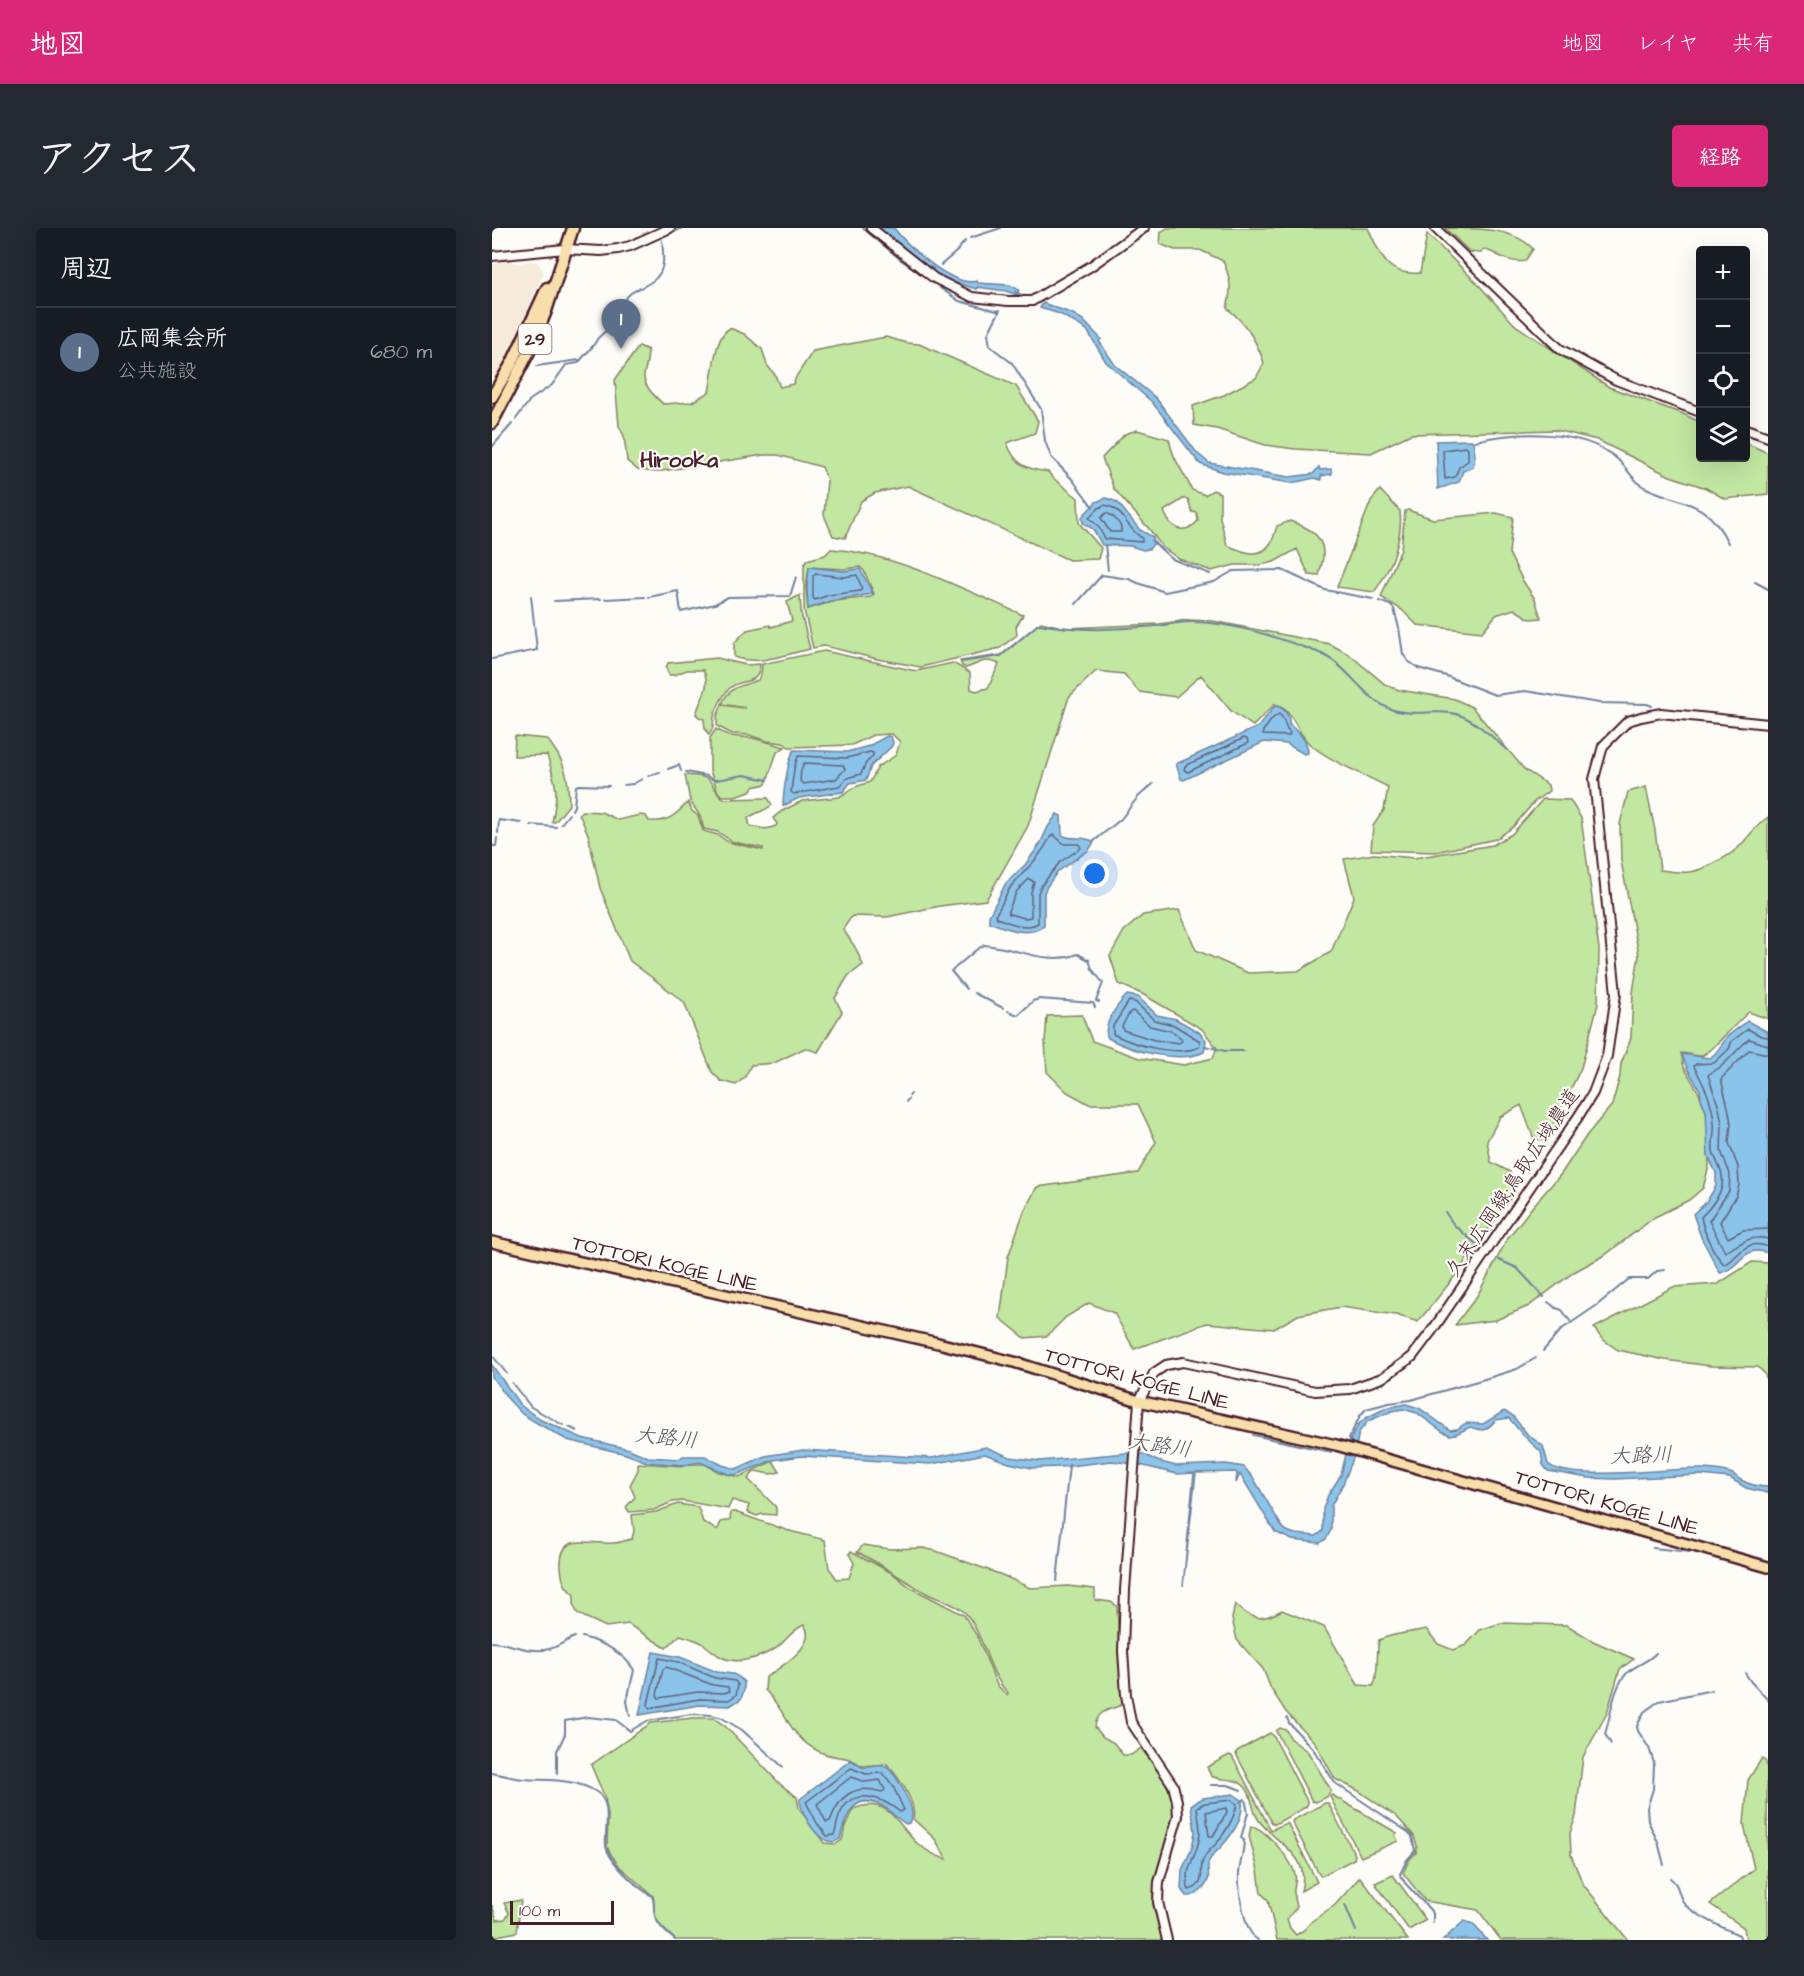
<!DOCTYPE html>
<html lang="ja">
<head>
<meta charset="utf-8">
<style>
  :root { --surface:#171b24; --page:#242831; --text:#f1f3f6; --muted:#9ea1a6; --line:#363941; --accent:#db2777 }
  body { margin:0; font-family:"Architects Daughter","Klee One",sans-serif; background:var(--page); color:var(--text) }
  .controls { position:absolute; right:18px; top:18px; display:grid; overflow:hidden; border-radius:6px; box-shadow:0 6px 24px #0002 }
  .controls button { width:54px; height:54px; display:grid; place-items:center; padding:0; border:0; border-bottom:2px solid var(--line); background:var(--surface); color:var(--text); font:30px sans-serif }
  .scale { position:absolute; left:18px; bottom:15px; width:104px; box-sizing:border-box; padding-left:6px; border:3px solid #4a1f2b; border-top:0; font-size:16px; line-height:21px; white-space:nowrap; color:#4a1f2b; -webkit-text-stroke:4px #fdfcf7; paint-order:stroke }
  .you { position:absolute; left:603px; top:646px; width:21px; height:21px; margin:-15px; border:4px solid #fff; border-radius:50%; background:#1a73e8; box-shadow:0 0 0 9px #1a73e833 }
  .badge { display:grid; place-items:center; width:39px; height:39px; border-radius:50%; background:var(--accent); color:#fff; font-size:20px; font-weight:700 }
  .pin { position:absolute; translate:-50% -50px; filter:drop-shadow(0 2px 3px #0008) }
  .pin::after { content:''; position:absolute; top:32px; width:21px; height:18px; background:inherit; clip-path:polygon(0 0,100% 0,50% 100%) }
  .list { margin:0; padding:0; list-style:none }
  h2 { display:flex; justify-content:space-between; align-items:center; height:78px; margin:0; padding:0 24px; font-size:26px }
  h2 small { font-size:20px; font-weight:400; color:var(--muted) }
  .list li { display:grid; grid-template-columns:39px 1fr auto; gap:18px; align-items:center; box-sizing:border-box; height:90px; padding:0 24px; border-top:2px solid var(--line) }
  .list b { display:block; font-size:22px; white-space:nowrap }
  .list p { margin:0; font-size:20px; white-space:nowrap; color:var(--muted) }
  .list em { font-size:20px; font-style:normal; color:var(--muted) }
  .icon { flex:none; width:33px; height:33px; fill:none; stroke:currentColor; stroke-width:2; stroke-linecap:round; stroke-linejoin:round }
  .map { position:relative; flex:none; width:1276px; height:1712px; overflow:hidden; border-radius:6px }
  header { display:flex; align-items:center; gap:36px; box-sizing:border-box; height:84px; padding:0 30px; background:var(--accent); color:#fff }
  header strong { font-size:28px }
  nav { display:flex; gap:33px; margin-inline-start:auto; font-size:21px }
  .intro { display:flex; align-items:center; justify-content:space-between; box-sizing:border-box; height:144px; padding:0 36px }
  h1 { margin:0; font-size:42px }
  .button { padding:15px 27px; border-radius:6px; background:var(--accent); color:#fff; font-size:21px; font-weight:700 }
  main { display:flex; gap:36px; padding:0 36px }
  aside { flex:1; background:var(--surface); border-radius:6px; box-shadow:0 6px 24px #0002 }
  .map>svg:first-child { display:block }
  .built { fill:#f6eada }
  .green { fill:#c1e7a1; stroke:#868366; stroke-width:1.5; fill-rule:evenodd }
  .water { fill:#8bc4ea; stroke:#71829e; stroke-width:1.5 }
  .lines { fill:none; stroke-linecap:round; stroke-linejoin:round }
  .shore { stroke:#646177; stroke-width:1.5 }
  .stream { stroke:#71829e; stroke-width:2 }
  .minor-casing { stroke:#4a1f2b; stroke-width:12 }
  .major-casing { stroke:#4a1f2b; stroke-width:14 }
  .highway-casing { stroke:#4a1f2b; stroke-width:15 }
  .minor { stroke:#fdfcf7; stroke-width:8 }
  .major { stroke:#f8deab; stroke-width:9 }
  .highway { stroke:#f8deab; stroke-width:10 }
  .labels { text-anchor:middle; stroke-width:4.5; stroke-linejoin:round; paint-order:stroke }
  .shield { fill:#fdfcf7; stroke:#806168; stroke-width:1.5 }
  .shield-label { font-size:18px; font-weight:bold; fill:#4a1f2b }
  .street-label { font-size:20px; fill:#4a1f2b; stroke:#fdfcf7 }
  .water-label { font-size:21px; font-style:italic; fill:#5e5164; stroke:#fdfcf7 }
  .quarter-label { font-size:22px; font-weight:bold; fill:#4a1f2b; stroke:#fdfcf7 }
</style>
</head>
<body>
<header>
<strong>地図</strong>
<nav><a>地図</a><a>レイヤ</a><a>共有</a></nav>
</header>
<div class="intro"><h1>アクセス</h1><a class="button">経路</a></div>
<main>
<aside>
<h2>周辺<small></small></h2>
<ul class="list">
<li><span class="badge" style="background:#5c6f8a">1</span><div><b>広岡集会所</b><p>公共施設</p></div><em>680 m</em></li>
</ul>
</aside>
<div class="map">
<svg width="1276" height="1712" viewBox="0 0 1276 1712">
  <rect width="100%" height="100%" fill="#fdfcf7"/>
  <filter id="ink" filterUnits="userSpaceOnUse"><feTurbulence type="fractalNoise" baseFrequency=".0167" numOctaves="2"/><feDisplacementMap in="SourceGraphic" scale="12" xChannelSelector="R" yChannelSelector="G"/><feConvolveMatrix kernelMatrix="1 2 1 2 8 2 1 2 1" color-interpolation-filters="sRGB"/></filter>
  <g filter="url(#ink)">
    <path class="built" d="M14 33 30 36 33 33 45 34 52 44 14 130 0 155V36Z"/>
    <g class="green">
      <path d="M675 0H876C889 26 892 48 928 45L935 6 984 54 1023 97 1117 159 1191 186 1208 194V230H1254V215L1276 225V266L1233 271 1214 260 1178 248 1105 212 1064 202 919 206 879 225 803 221 773 217 725 201 702 197 701 178 732 167 764 150 772 135C764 111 754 96 735 80 740 59 739 52 731 33L708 22H683L668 16 669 4Z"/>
      <path d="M953 0C982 0 1023 0 1041 21L1033 33C1017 36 1006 26 992 21L988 25 978 24Z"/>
      <path d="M238 100 252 106 270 121 275 137 283 147 288 159 301 156 305 147 321 123 394 109 415 115 427 116 524 158 546 193 543 205 515 215C523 237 535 241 556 244L561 250 586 270 587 295 609 320 606 331 577 332 416 258 383 265 369 273 353 310 341 308 332 287 335 252 330 239 286 227H272L164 244 146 242 135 233 132 208 127 198 123 152 147 118 156 122C156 132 154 138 152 147 151 158 164 169 171 176L200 174 217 164C221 147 222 107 238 100Z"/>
      <path d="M645 202 677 211C681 233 691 242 700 262L713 267 721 262 728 265V290L735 317C748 323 768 332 778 316 782 311 783 303 785 298L798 293C814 299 830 305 831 324 832 332 828 341 827 348L817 347 805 321 782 334 768 337H743L719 343 687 331 670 319 658 302 622 261 610 230 633 206ZM691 271H696L700 284 705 285 706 293C692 308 678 301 672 283Z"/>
      <path d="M888 262 908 283C911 311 899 342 882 364L845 359 879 273Z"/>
      <path d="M916 282 941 291 1004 285 1021 289 1017 325 1031 353 1043 371 1049 390 1038 391 1022 381 1004 387 990 404 925 397 910 382 889 369 909 321 913 283Z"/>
      <path d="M339 321C402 325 473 362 531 387L524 399 525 407 508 420 429 439 385 431 345 421 332 418 321 420 312 382V337L315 332 333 327ZM317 339 352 341 368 339 372 343 382 366 379 369 343 373 316 381 314 360Z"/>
      <path d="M308 367 309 385 318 421C294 426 267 438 242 429V415L255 402 278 397 279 399 300 393 295 374Z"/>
      <path d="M695 392 721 393 838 416 858 427 894 457 907 462 963 471 980 479 1032 541 1056 557 1057 563 1042 574 1021 599 1004 611 944 624 879 622 881 598 892 582 896 559C871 546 842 535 820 518 804 506 803 483 783 476L761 498 739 483 709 447 684 469 647 464 632 446 604 443 577 469 536 598 494 672 448 678 395 689 360 688 351 701 363 719 371 737 356 748 343 770 350 784 326 824 313 820 282 835 259 837 253 849 244 857 229 853 220 844 192 774 138 733 108 660 96 606 87 586 90 583 109 584 126 592 148 587 154 588 157 593C175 595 184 587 196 574L200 583 206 588 211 603 226 607 236 614 271 622V620L241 614 226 604 212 601 208 588 198 573 193 547C200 548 212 547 217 552 224 559 223 566 233 571L276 570 280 577C272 584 264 584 256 590L258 598C272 600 270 603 284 598L285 596 281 590 290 583 310 573 347 569 363 559 378 554 386 539 404 527 408 514 400 506 381 507 360 517 297 519 291 515 275 513 257 507 240 506 225 498V488L230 477 253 480 230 476C237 458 250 458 266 452L269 446 270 436 332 423 424 443 461 435 478 445 479 461 484 463 496 460 507 436C491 429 488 436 474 440L470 438 468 433 509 427 549 394 574 400 667 396Z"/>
      <path d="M225 430 254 437 268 436C266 460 252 448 238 460 231 466 224 481 222 489 220 499 224 496 217 507L213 500 212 491 207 489 204 486C209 469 220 458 211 442H195L182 447H177L174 440 176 435Z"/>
      <path d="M224 501 237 508 261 510 293 519 285 524 274 556 261 559 258 563 243 568H230L226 564 218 543V510Z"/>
      <path d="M23 508 55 511C73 533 77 549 77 577L63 594H60C67 563 64 556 55 527L22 528Z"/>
      <path d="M1154 559 1163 602 1168 642C1177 643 1187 645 1197 644 1211 643 1240 627 1250 616 1259 605 1265 597 1276 589V791L1257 784C1245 793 1219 826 1208 828 1202 828 1195 825 1189 825L1192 839 1207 865 1215 886 1217 938 1211 960 1197 972 1163 989 1113 1027 1082 1044 1037 1078 1004 1092 963 1097 985 1068 1016 1010 1041 978 1069 946 1095 907 1120 877 1128 848 1129 836 1139 810 1141 764 1147 727 1129 633 1128 596 1136 564Z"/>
      <path d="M1051 571 1078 572 1089 590 1107 721 1106 776 1089 840 1054 912 1042 911 1029 877 1008 889 995 913 999 934 1018 944 1021 967 960 1052 926 1094 904 1087 849 1079 806 1087 782 1101 715 1095 642 1121 622 1085 597 1075 574 1089 555 1108 533 1110 508 1090 516 1029 532 983 545 959 646 945 664 914 646 876H597L575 864 555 844 553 814 555 788 590 787 600 813 647 830 692 837 721 830 725 820 710 801 652 767 627 756 618 728 632 703 651 687 687 682 704 722 756 745 806 743 839 724 862 669 852 631 882 626 922 630 1001 617 1020 606Z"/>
      <path d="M1260 1034 1276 1035V1154L1272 1145 1266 1139 1219 1138 1173 1132 1126 1122 1110 1111 1102 1100 1181 1059 1226 1056Z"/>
      <path d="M281 1233 288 1244 278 1246 263 1243 256 1251 284 1279V1287L270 1286 265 1288 255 1284 257 1277 240 1272 236 1281 191 1273 180 1274 162 1282 137 1284 134 1279 143 1269 138 1257 146 1242V1235L192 1238 193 1236H213L227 1244 247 1249Z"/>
      <path d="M186 1276 206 1279 211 1294 223 1301H226L229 1294 238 1292 239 1284H243L294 1302 333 1312 337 1340 345 1351 357 1350 362 1335 357 1326 359 1323 400 1345 418 1359 472 1387 485 1408 505 1457 515 1467 516 1465C495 1443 494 1412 476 1388 468 1377 448 1372 436 1366 412 1353 390 1336 365 1324L371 1317 398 1321 431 1320 444 1323 510 1347 538 1360 576 1358 603 1361V1372L619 1374 625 1378 630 1477C615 1482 605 1483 603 1499L611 1509 622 1515 631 1527H639L649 1520C664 1540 683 1560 681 1586L662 1656 661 1676 670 1712H184C177 1706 166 1698 163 1688 161 1681 163 1675 161 1668L128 1639 118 1625 115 1618 116 1587 113 1570 99 1537 159 1495 201 1490H222L234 1499 288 1556 305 1569 307 1580 332 1615 344 1616 350 1612 353 1598 361 1581C398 1566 405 1598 426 1616 435 1623 445 1629 455 1631L443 1611 421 1591C425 1573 406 1549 395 1536L370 1538C353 1525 343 1532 326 1523 298 1509 294 1483 273 1462L274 1449C287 1440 327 1417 312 1397 299 1402 294 1414 283 1421 267 1430 246 1437 229 1429 222 1425 216 1419 210 1415 203 1411 195 1409 188 1407L174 1420 136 1396 114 1399 86 1386 82 1378V1367C72 1358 70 1353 69 1339 67 1301 99 1318 122 1315 128 1315 134 1312 140 1311L142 1303 140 1287 164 1284Z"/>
      <path d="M743 1376C759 1392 770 1394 790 1382L832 1399 866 1457 881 1458C887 1449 884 1424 887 1412 902 1405 918 1405 934 1401L946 1416 961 1422 974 1417 988 1402 1009 1395 1075 1397 1101 1413 1142 1431 1128 1441 1115 1485 1091 1529 1084 1588 1078 1605 1079 1627 1091 1656 1136 1712H1009L986 1682 933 1673 911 1645 917 1632 924 1625 925 1618 922 1608 905 1589 865 1562 843 1551 823 1515 794 1484 779 1461 771 1441 745 1412 740 1391Z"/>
      <path d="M788 1500 794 1502 799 1511 816 1524 839 1562 835 1569 824 1574 820 1573 784 1503Z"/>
      <path d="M778 1505 781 1507 816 1575 814 1579 783 1596 780 1595 744 1526 745 1523Z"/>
      <path d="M737 1527 740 1528 779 1602 794 1595 796 1596 825 1654 809 1663C819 1624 783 1617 766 1591 759 1581 761 1565 751 1557 742 1549 729 1553 719 1548L715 1539Z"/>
      <path d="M1270 1530 1274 1534 1275 1541 1276 1712H1254L1252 1700 1218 1676 1262 1641 1252 1596 1256 1552Z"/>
      <path d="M840 1567 905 1605 903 1607 906 1613 869 1629 838 1569Z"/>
      <path d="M833 1575H836L863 1627 862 1631 829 1648 827 1646 800 1594 801 1592Z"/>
      <path d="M759 1598C773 1600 799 1631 803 1646 805 1653 801 1659 802 1665 803 1670 804 1674 805 1679L795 1691 798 1700 804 1707 812 1702 820 1693 843 1677 868 1649 916 1712H785L776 1672 769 1665 766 1642 757 1608Z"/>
      <path d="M901 1647 934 1692 917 1702 883 1655Z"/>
      <path d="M29 1672 25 1704 0 1709V1677L5 1692 13 1691 17 1685 12 1675Z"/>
    </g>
    <g class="water">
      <path d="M384 0H402C415 18 461 60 485 53L486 55 518 57 527 62 525 67 514 63 485 59V61L453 52 441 45V40L432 37Z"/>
      <path d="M551 75 581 86 591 92 609 111 607 113 623 137 664 170 705 225 717 235 797 249 821 246 827 239 828 242 839 241 840 246 829 248V252L823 250 799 255 731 244 708 236 660 174 614 134 595 102 568 86 548 80Z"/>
      <path d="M979 212 981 213 983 227 981 239 971 243 967 254 946 261 944 213Z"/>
      <path d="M614 270 625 274 648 302 661 309 662 315 657 321 651 322 639 318 610 317 601 301 591 295 590 289 604 274Z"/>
      <path d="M317 339 352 343 368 341 381 366 338 373 316 381 315 360Z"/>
      <path d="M783 478C792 479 798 487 797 496 806 504 816 512 816 525L812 526 795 516 772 514 692 552 689 551 684 536 766 499Z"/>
      <path d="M395 508 399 509 401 514 400 518 379 538 374 552 358 555 351 564 307 570 291 578C291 566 296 531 302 522L355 524 377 518Z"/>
      <path d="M565 586 569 588 570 607C580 613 592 607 602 614L597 622 565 644 554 660 552 665V697C538 711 513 700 497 694V688L514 655 533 637 548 616 556 599Z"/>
      <path d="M635 767 646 769 665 787 684 791 707 804 714 812 712 824C687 836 639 823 616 810 609 798 626 776 635 767Z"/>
      <path d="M1255 793 1276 804V1025C1249 1016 1249 1041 1228 1045L1209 1009 1201 986 1215 973 1224 958V945L1216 928 1214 883 1209 871 1208 862 1196 842 1190 827C1196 825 1210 830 1218 830 1227 823 1229 818 1234 810 1238 805 1250 798 1255 793Z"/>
      <path d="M0 1137 28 1177 49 1192 90 1210 137 1221 156 1229 187 1231 191 1228H213L230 1237 244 1241 273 1228 311 1222 440 1230 494 1219 518 1229 548 1233 634 1225 652 1226 665 1233 684 1238 734 1236 752 1239 762 1251 790 1299 795 1303 803 1306 824 1308 831 1303V1281L836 1267 849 1247 857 1214 867 1196 874 1190 894 1180 914 1176 927 1180 958 1202 965 1201 974 1195 991 1196 1012 1183 1020 1187 1036 1207 1051 1218 1056 1236C1071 1249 1126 1245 1146 1244 1172 1243 1214 1237 1238 1245 1243 1246 1245 1250 1249 1252 1258 1257 1267 1259 1276 1259V1265L1254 1260 1238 1250 1209 1247 1122 1251 1096 1250 1056 1243 1051 1237 1049 1224 1030 1206 1017 1190 1004 1192C993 1203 994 1204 978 1199L964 1206 958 1207 951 1204 925 1185 911 1181 900 1183 876 1193 867 1204 862 1228 851 1256 839 1278V1302L834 1311 828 1315 800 1312 783 1304 748 1246 744 1255 745 1245 743 1244 704 1245 691 1358 702 1245 685 1246 648 1237 620 1233 569 1239 540 1240 517 1235 493 1226 439 1236 310 1228 281 1232 244 1247 236 1246 208 1234 192 1237 155 1234 134 1226 75 1212 45 1195 30 1186 16 1171 0 1149Z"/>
      <path d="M161 1424 188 1429 225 1444 241 1446 247 1449 252 1454V1462L249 1471 238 1478 208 1477 147 1487Z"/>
      <path d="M359 1532 370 1539C377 1541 387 1535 394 1539 403 1543 420 1576 420 1586 420 1590 419 1592 417 1595L414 1596C407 1592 401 1586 395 1581 364 1561 354 1585 348 1611 330 1624 308 1586 308 1571Z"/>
      <path d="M741 1566 750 1572C752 1590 741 1606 729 1619 725 1623 719 1628 717 1633 714 1639 718 1646 716 1652 713 1661 703 1669 694 1668L689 1661 690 1642 700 1620 703 1604 699 1577 711 1570Z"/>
      <path d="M972 1693 981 1696 995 1712H951Z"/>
    </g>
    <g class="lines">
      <g class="shore">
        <path d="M973 219 976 221V233L967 239 963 249 953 251 951 222Z"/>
        <path d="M612 277C631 279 635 302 650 310V314L613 311 606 298 597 290 607 280Z"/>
        <path d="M614 285C621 287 631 297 629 304H618L609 290Z"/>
        <path d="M324 346 352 349 365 347 370 361 368 363 337 367 323 372 321 370V348Z"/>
        <path d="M787 486C794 491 791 499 798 505L797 508 771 507V503L781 490Z"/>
        <path d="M752 510 755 511 756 515 696 544 692 542 693 538Z"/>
        <path d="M378 524 381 525V528L374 535 369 546 355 550 347 558 302 566 299 564 302 541 306 528 355 530Z"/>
        <path d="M312 535 351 537 353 541 344 551 311 556 308 553 309 542Z"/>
        <path d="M562 607 572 616H587L589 620 568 634 549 658 546 665V695C535 702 517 695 505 690L504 686C510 677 514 665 520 657 535 641 549 628 559 608Z"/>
        <path d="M537 651 542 654 539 664V689L533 690 517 686 516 683 525 663Z"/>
        <path d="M637 773 643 774 662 792 682 797 708 813 707 819C685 829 642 817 621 806V798Z"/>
        <path d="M641 783 658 798 679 803 689 810 690 813 687 815 662 812 631 802 630 798 638 784Z"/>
        <path d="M1276 809 1269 808 1256 801 1240 813 1237 821 1222 835 1204 836 1202 838C1211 855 1221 874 1222 895 1223 904 1220 913 1221 923 1224 935 1233 945 1230 958 1227 970 1217 981 1209 989 1212 1005 1221 1026 1233 1037 1248 1028 1252 1010 1276 1019"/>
        <path d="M1276 817 1257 811C1247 819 1242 827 1232 836 1227 841 1221 843 1216 847L1227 880 1230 895 1229 923 1238 946 1237 963 1217 993 1233 1024C1247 1017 1258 1006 1276 1011"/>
        <path d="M1276 826 1257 822 1229 851 1236 879 1239 895 1237 915 1246 939 1247 957 1244 968 1228 994 1236 1010 1251 1002 1276 1001"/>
        <path d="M167 1430 186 1434 223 1450 243 1453 246 1457 244 1467 237 1472 207 1471 157 1480 156 1476Z"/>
        <path d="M174 1439 221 1457 236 1459 238 1463 232 1465 206 1464 167 1470 165 1467 171 1441Z"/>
        <path d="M359 1540 374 1546 391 1545 401 1558 412 1582 408 1584C391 1570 362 1558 349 1584 345 1591 345 1599 342 1607L335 1608 325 1595 314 1574Z"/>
        <path d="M359 1549 373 1554 388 1552 393 1562 390 1564C362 1555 347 1568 338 1593L334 1594 325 1576Z"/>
        <path d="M739 1572 745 1576C742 1592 733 1605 723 1617 719 1621 713 1626 711 1632 706 1644 716 1657 697 1662 690 1646 704 1629 707 1612 710 1601 706 1591 705 1579L713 1575Z"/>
        <path d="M734 1580 735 1584 721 1608H717L714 1584Z"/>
      </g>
      <g class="stream">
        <path d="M371 0 409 32 437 51"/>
        <path d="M184 3 190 0"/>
        <path d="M478 10 509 0"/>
        <path d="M449 37 464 24 473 13"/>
        <path d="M448 60 467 73 505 83 508 82 496 106 498 118 520 135 549 181 553 213 559 229 580 251 601 279"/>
        <path d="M523 64 537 70"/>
        <path d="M45 138 87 132"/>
        <path d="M24 191 38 172 60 157 74 137 86 135 101 118 106 110 128 90 136 89C123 59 153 64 165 49 174 39 171 24 170 12"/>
        <path d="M983 213C1024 203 1090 201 1124 230 1135 239 1140 252 1152 259 1190 277 1215 271 1236 315"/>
        <path d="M0 219 20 196"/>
        <path d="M660 313 680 331 718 346"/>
        <path d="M613 317 616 342"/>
        <path d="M1263 354 1276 361"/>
        <path d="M157 369 186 363 189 384 223 376 236 369 298 368 304 349"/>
        <path d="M113 371 153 369"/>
        <path d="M62 373 109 371"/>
        <path d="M887 373 898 377 902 381 907 400 911 426 916 433 926 440 954 448 1003 467 1033 463 1107 475 1155 476 1160 478"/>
        <path d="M584 376 610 347 637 351 646 355 673 364 722 354 741 343 790 342 833 362 881 371"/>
        <path d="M0 431 45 422 39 368"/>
        <path d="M469 434 509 428 545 397 548 396C588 404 626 401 666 398 676 397 687 394 698 394 741 394 785 409 825 424 855 435 868 467 896 480 917 489 938 482 959 485 980 488 1000 509 1015 522"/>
        <path d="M176 541 187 537 189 543"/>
        <path d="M194 544 215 548 219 551 224 552 252 547 276 552"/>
        <path d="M156 548 168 544"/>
        <path d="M132 557 141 556 150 551"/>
        <path d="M80 582 82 578 84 558 87 557 117 558"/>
        <path d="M69 596 77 586"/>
        <path d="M39 597 64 599"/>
        <path d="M6 605 7 592 29 595"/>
        <path d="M601 614 629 591 646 569 661 556"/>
        <path d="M0 618H4L5 610"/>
        <path d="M463 740 484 722 492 717C523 719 555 738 586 726L597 732 600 741 611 755 604 773 607 774"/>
        <path d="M462 741 459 743 474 761"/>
        <path d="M482 765 511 780"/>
        <path d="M516 783 526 787 541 773 547 771 601 775 603 779"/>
        <path d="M713 818 733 823H752"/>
        <path d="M417 868 419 866"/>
        <path d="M414 874 416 871"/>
        <path d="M953 984 962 997 984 1016"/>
        <path d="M1007 1032 1025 1040 1052 1069"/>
        <path d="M1056 1074 1064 1080 1070 1082 1078 1093"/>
        <path d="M1051 1123 1070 1101 1104 1078 1137 1051H1156L1165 1043 1173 1042"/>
        <path d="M0 1127 15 1146"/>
        <path d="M20 1155 39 1179 71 1197"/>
        <path d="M77 1199 85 1203"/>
        <path d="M761 1207 839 1224"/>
        <path d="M860 1215 857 1210 868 1188 874 1181 897 1175 919 1172 996 1150 1025 1141 1044 1130"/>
        <path d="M1161 1320 1199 1324"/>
        <path d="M565 1353 577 1237"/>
        <path d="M90 1409C110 1414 130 1423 142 1442L135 1473 138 1488"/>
        <path d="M0 1414C20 1415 37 1426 57 1421 67 1419 74 1412 83 1409"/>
        <path d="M1253 1445 1259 1454 1276 1472"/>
        <path d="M795 1490 797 1495 821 1521 843 1555 916 1604 920 1608 923 1623 915 1632 908 1646 913 1655 941 1685V1695"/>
        <path d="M1119 1516 1113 1506C1119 1488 1121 1458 1136 1444 1144 1437 1156 1434 1164 1425"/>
        <path d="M0 1545C10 1547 21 1550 32 1551 56 1553 81 1550 103 1563 122 1574 112 1601 114 1618 117 1634 146 1660 160 1668 163 1675 161 1681 163 1688 166 1698 176 1706 183 1712"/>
        <path d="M65 1545V1523L73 1506V1493L96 1489 124 1492 138 1503 155 1493 200 1486 220 1487 230 1490 250 1502 291 1539"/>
        <path d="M719 1557H736L749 1562"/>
        <path d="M748 1574 753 1571 756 1585 749 1610 752 1612C752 1623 748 1634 747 1645 746 1661 752 1705 766 1712"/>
        <path d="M1172 1637 1166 1614 1156 1593 1155 1580 1161 1561 1162 1535 1157 1520 1146 1503 1145 1498 1152 1484 1167 1473 1220 1462"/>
        <path d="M1178 1650C1188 1657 1185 1666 1192 1675 1199 1685 1235 1702 1247 1707L1249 1712"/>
        <path d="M853 1677 864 1703"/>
      </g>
      <g class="minor-casing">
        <g id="minor">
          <path d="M379 0 442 50 480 69 516 73H540L599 38 652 0"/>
          <path d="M943 0 1068 121 1124 152 1208 184"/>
          <path d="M0 28 73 21 109 23 126 21 138 18 178 0"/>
          <path d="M1254 201 1276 209"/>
          <path d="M675 1712 666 1674 667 1654 686 1588 685 1573 681 1557 639 1494 634 1467 631 1423 633 1362 647 1173 662 1145 674 1137 691 1134 823 1163 858 1161 890 1150 920 1129 942 1100 1086 889 1101 865 1115 828 1124 766 1102 551 1111 518 1136 493 1149 489 1169 485 1276 496"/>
        </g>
      </g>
      <g class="major-casing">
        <path id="major" d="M0 1014 446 1115 522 1134 647 1173 844 1217 1276 1339"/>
      </g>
      <g class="highway-casing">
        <g id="highway">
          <path d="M0 169 20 135 55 60"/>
          <path d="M0 195 40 118 54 83 81 0"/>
        </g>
      </g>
      <use href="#minor" class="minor"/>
      <use href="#major" class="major"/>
      <use href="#highway" class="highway"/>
    </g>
  </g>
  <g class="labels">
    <rect class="shield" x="26.5" y="96" width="33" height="30" rx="4.5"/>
    <g class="shield-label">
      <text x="43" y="117">29</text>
    </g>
    <g class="street-label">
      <text transform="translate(1020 954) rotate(-56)" y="7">久末広岡線;鳥取広域農道</text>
      <text transform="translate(173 1035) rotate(13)" y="7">TOTTORI KOGE LINE</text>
      <text transform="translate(645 1150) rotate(15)" y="7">TOTTORI KOGE LINE</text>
      <text transform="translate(1115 1274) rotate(16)" y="7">TOTTORI KOGE LINE</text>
    </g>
    <g class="water-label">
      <text transform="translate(174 1209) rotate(6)" y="7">大路川</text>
      <text transform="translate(668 1217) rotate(8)" y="7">大路川</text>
      <text transform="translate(1149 1227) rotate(-2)" y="7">大路川</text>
    </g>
    <g class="quarter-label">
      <text x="187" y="239">Hirooka</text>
    </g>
  </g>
</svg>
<div class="controls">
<button>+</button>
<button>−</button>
<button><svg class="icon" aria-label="locate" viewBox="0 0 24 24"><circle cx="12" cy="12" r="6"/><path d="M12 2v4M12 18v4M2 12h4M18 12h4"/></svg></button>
<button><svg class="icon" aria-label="layers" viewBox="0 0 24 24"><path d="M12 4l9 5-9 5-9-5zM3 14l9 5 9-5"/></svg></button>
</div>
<div class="scale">100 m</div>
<div class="you"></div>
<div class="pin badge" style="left:129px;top:121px;background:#5c6f8a">1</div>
</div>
</main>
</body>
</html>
